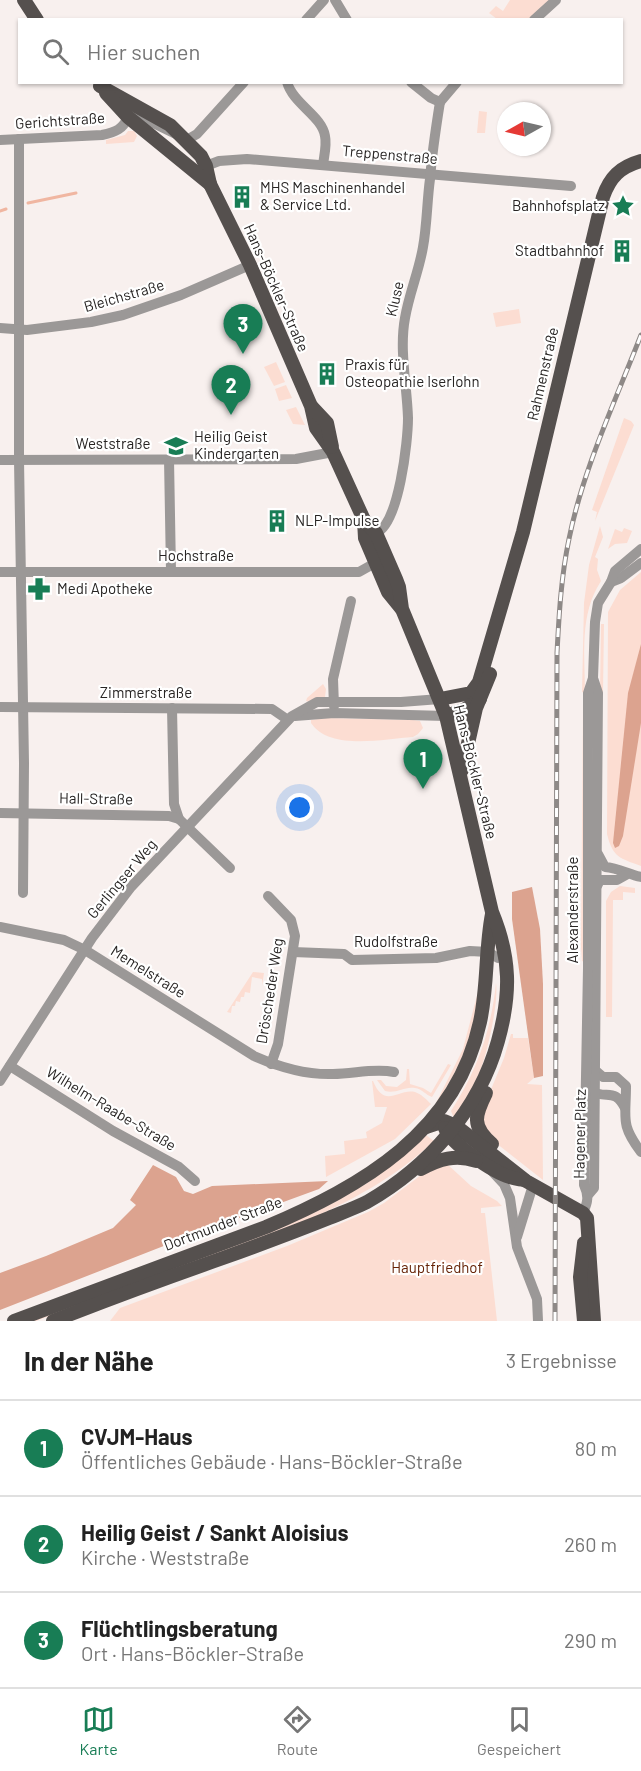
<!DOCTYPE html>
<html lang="de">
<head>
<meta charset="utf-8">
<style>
  :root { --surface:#fff; --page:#f2f2f2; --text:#222; --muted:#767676; --line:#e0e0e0; --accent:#187d55 }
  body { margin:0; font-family:Barlow,sans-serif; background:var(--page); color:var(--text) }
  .compass { position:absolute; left:497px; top:102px; width:54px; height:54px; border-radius:50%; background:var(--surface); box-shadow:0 2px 4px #0004; rotate:262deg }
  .you { position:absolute; left:300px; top:808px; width:21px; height:21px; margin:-15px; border:4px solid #fff; border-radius:50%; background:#1a73e8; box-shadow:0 0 0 9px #1a73e833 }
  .badge { display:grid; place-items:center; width:39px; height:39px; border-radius:50%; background:var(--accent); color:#fff; font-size:20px; font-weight:700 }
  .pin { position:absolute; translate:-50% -50px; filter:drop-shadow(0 2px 3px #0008) }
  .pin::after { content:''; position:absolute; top:32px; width:21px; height:18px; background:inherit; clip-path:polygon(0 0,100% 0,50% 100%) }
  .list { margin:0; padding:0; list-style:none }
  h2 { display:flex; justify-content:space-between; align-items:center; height:78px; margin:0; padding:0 24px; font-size:26px }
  h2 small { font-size:20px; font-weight:400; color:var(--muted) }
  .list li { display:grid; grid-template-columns:39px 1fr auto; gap:18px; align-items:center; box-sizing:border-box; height:96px; padding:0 24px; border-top:2px solid var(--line) }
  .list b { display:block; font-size:22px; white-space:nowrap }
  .list p { margin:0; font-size:20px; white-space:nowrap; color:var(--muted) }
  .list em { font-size:20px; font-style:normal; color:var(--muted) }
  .icon { flex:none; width:33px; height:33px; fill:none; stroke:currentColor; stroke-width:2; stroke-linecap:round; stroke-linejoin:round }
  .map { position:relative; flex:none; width:641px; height:1321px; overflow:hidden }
  .search { position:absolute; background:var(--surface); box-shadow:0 2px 4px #0004; left:18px; right:18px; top:18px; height:66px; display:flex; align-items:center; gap:15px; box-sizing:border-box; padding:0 21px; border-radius:0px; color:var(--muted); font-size:22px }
  .sheet { height:366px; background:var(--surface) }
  nav { display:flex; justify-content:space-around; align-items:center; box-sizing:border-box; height:84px; border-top:2px solid var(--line); background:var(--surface); font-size:16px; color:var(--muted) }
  nav a { display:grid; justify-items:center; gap:3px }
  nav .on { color:var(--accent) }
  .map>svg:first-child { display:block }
  .green { fill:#fcddd2 }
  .forest { fill:#dca38f }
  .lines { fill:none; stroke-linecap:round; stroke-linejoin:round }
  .stream { stroke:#f0b6a1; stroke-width:3 }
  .minor { stroke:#9b9897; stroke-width:10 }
  .major { stroke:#55504e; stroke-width:14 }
  .rail-casing { stroke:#8e8987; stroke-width:5 }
  .rail { stroke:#fff; stroke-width:3; stroke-dasharray:9; stroke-linecap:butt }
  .labels { text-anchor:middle; stroke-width:4.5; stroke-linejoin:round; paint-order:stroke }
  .street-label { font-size:15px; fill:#272423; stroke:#fff }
  .poi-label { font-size:15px; fill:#272423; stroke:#fff; text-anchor:start }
  .park-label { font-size:15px; fill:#662307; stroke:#fff }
</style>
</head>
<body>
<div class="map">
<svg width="641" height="1321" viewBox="0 0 641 1321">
  <rect width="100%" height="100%" fill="#f8f0ee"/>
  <g class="green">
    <path d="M510 0H554L532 19H497L489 13 496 6 503 11Z"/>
    <path d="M479 111 487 112 485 133H477Z"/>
    <path d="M128 131H134L137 136 134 142 106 144V140L125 135Z"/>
    <path d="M519 309 521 323 496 327 493 313Z"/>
    <path d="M276 362 285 382 274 386 264 367Z"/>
    <path d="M286 385 292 398 279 401 275 389Z"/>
    <path d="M296 407 305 425 293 424 286 410Z"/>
    <path d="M624 418 631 421 634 425 595 521 597 512 592 510Z"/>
    <path d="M600 526 603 537 595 557 598 559 597 570 601 581C579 615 585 654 585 693L582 692 584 603 589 565Z"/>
    <path d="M624 528 632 531 627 543 615 544 608 549 615 529 622 532Z"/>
    <path d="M641 572V866C620 858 613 858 607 834L608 612 620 590Z"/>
    <path d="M601 624H604L603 693H600Z"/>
    <path d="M323 684 326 689 325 697 309 702 306 701 307 698Z"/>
    <path d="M585 699 584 962 582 961 581 947 583 701Z"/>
    <path d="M325 718 413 720 420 721 423 728 418 734 413 737C383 739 330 751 311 723V720Z"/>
    <path d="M620 886 635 888V893L623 892V900H613L612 1017H606V901L611 892Z"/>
    <path d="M253 972 264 973 262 986 255 985 262 986V979L252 977 250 993 245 992 244 997H241L240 1002 236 1001 235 1006H232L231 1013 227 1012Z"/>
    <path d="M496 983C499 1003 486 1060 477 1079 471 1092 462 1104 455 1116H453L451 1111C477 1071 491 1031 496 983Z"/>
    <path d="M480 984C473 1034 464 1063 435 1105L463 1049Z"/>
    <path d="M511 1034H513V1038H528L534 1078 527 1084 542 1085 543 1180 492 1140 480 1116 504 1058Z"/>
    <path d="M448 1064 451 1065 432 1097C426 1095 422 1089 415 1088 404 1086 397 1094 385 1091L377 1080H381L386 1086 397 1087 406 1080 407 1069H409L410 1084 423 1088 431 1093Z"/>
    <path d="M372 1081H373C385 1110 398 1088 415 1092 421 1094 426 1099 431 1104L395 1139 326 1177 325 1156 345 1154 344 1141 367 1138 366 1132 382 1123 387 1107H375Z"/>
    <path d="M426 1135 434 1141C395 1178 352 1200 304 1222L36 1321H27L284 1226 316 1211 366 1184Z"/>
    <path d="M446 1163 471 1186 497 1201 502 1206 481 1208V1213H485L497 1321H110L120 1308 287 1246 368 1212 384 1203 429 1169Z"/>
  </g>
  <g class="forest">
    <path d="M641 644V723L623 836 619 846 615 848 613 843 628 693Z"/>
    <path d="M532 887 540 929 543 984V1076L534 1078 512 919V892Z"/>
    <path d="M153 1165 176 1177 184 1191 193 1194 212 1186 328 1181 319 1189 179 1240 0 1310V1273L46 1256 113 1228 136 1205 130 1200Z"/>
  </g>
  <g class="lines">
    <g class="stream">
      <path d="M28 203 76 193"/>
      <path d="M0 211 6 209"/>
    </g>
    <g class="minor">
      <path d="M335 0 347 20"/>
      <path d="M306 20 324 0"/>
      <path d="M534 20 556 0"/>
      <path d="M287 82C293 104 322 116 325 136 327 145 324 156 323 165"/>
      <path d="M411 82 431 98 440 102"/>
      <path d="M440 102 457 82"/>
      <path d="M19 139V460L24 763 23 893"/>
      <path d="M0 140 102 135C116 132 123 129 128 117L139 116 180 136"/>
      <path d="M185 141 197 134 244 82"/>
      <path d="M206 166 219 161 247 159 571 186"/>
      <path d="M0 328 27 330 91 322 123 315 181 295 250 265"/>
      <path d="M169 459 171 571"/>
      <path d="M0 460 296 459 333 452"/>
      <path d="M376 533C399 524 408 441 408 418 407 385 399 350 405 318 409 294 419 271 423 247 427 225 427 201 430 179 432 153 436 127 440 102"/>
      <path d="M0 572H359L375 563H381"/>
      <path d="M611 582 621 578 641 563"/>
      <path d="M334 706 333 679 351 601"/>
      <path d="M0 707 272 709 288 720"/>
      <path d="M172 708 174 804 179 819"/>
      <path d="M295 716 334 713 446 716"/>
      <path d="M0 813 169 816 179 819 230 868"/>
      <path d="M598 854 605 867C618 868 628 874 641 877"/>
      <path d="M597 886 600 880H617L626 875"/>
      <path d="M268 896 291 920 295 936 278 1044 271 1064"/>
      <path d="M0 927 64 940 85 950 254 1056C279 1067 305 1075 333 1074 354 1074 373 1068 394 1072"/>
      <path d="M293 952 344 954 352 960 436 958 470 951 488 952 498 958"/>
      <path d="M10 1066 113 1131 179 1167 195 1181"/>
      <path d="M596 1071 603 1077H616L626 1086C626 1119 620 1124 641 1152"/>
      <path d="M0 1081 92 938 131 887 292 716 317 702H401L440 699"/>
      <path d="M591 1091C607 1100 614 1087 625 1108"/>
      <path d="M491 1170 504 1184 510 1198 517 1247 537 1299 538 1321"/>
      <path d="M588 1195 594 1188 598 693 593 678"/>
      <path d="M583 1213C588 1202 589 1196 584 1185L588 968V693L593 678 595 622 598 603 611 582 615 571 641 549"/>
      <path d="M517 1237 533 1185"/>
    </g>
    <g class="major">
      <path d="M24 0 37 20"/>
      <path d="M100 86 170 125 201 156 206 166 210 184 250 265 311 406 316 428 333 452 364 520 365 538 388 592 401 608"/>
      <path d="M106 93 128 117 210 184"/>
      <path d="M312 407 327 423 332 447"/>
      <path d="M440 699 471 693 479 682 523 532 603 197C610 177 620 167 641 161"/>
      <path d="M446 716 464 710 480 699"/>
      <path d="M462 770 476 708 490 674"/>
      <path d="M486 1093C475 1115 471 1126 492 1144"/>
      <path d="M426 1127 444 1121 456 1126 526 1181 583 1213 587 1218 594 1321"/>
      <path d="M445 1128C450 1143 493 1172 510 1177 514 1179 519 1179 524 1180"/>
      <path d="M421 1169C439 1159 456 1154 476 1161"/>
      <path d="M14 1321 266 1227C362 1186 456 1133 480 1022 488 986 485 950 492 914"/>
      <path d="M53 1321C109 1299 166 1278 223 1258 259 1245 294 1232 329 1218 341 1213 355 1208 367 1202 428 1167 479 1110 498 1041 511 994 511 958 492 912L446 716 402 609 399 587 396 579 376 533 364 520"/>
      <path d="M584 1321 580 1277 584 1243"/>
    </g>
    <g class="rail-casing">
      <path id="rail" d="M555 1321 557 653C559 615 561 577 569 539 583 469 615 402 641 335"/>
    </g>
    <use href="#rail" class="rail"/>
  </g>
  <defs>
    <g id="building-bare" transform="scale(1.8)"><path d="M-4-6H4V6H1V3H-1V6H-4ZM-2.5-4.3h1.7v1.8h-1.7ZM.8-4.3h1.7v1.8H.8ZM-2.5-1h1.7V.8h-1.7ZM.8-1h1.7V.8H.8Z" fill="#187d55" stroke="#fff" stroke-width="2.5" paint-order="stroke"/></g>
    <g id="sight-bare" transform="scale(1.8)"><path d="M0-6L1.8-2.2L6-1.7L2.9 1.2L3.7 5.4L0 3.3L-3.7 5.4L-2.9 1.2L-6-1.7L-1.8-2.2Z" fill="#187d55" stroke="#fff" stroke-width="2.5" paint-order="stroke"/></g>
    <g id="school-bare" transform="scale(1.8)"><path d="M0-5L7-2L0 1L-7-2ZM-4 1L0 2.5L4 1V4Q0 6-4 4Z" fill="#187d55" stroke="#fff" stroke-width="2.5" paint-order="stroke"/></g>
    <g id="pharmacy-bare" transform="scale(1.8)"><path d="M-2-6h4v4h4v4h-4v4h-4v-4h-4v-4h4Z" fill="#187d55" stroke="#fff" stroke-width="2.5" paint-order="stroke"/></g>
  </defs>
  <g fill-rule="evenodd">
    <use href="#building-bare" x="242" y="197"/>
    <use href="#sight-bare" x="623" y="206"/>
    <use href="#building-bare" x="622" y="251"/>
    <use href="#building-bare" x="327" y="374"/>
    <use href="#school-bare" x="176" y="446"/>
    <use href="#building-bare" x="277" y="521"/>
    <use href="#pharmacy-bare" x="39" y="589"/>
  </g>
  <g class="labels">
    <g class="street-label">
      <text transform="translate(60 121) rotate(-4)" y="5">Gerichtstraße</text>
      <text transform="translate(390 155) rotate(5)" y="5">Treppenstraße</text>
      <text transform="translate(276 288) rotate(66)" y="5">Hans-Böckler-Straße</text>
      <text transform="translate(124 296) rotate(-16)" y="5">Bleichstraße</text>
      <text transform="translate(395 299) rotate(-77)" y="5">Kluse</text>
      <text transform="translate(543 374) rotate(-77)" y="5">Rahmenstraße</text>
      <text x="113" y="449">Weststraße</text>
      <text x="196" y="561">Hochstraße</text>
      <text x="146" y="698">Zimmerstraße</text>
      <text transform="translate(475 772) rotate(76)" y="5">Hans-Böckler-Straße</text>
      <text transform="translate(96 799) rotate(1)" y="5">Hall-Straße</text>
      <text transform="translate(122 879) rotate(-50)" y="5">Gerlingser Weg</text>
      <text transform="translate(573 910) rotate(-90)" y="5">Alexanderstraße</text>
      <text x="396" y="947">Rudolfstraße</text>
      <text transform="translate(148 972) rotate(32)" y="5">Memelstraße</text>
      <text transform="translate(270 991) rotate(-81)" y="5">Dröscheder Weg</text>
      <text transform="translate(111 1109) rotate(31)" y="5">Wilhelm-Raabe-Straße</text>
      <text transform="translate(580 1134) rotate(-89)" y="5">Hagener Platz</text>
      <text transform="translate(223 1224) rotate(-21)" y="5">Dortmunder Straße</text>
    </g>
    <g class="poi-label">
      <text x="260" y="193">MHS Maschinenhandel<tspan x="260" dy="17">&amp; Service Ltd.</tspan></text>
      <text x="605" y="211" text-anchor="end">Bahnhofsplatz</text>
      <text x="604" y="256" text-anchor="end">Stadtbahnhof</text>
      <text x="345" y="370">Praxis für<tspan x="345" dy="17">Osteopathie Iserlohn</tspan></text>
      <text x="194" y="442">Heilig Geist<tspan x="194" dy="17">Kindergarten</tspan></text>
      <text x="295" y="526">NLP-Impulse</text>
      <text x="57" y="594">Medi Apotheke</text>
    </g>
    <g class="park-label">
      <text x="437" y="1273">Hauptfriedhof</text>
    </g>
  </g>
</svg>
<svg class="compass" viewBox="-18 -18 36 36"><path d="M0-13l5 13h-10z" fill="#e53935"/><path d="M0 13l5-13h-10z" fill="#767676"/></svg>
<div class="you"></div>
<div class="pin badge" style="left:423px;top:789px">1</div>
<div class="pin badge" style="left:231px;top:415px">2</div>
<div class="pin badge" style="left:243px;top:354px">3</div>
<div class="search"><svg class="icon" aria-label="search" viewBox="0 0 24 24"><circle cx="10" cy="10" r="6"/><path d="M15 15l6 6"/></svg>Hier suchen</div>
</div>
<section class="sheet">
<h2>In der Nähe<small>3 Ergebnisse</small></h2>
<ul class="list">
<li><span class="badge">1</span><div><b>CVJM-Haus</b><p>Öffentliches Gebäude · Hans-Böckler-Straße</p></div><em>80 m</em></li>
<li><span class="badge">2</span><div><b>Heilig Geist / Sankt Aloisius</b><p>Kirche · Weststraße</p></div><em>260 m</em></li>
<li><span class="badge">3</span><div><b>Flüchtlingsberatung</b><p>Ort · Hans-Böckler-Straße</p></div><em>290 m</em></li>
</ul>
</section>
<nav>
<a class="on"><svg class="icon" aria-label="map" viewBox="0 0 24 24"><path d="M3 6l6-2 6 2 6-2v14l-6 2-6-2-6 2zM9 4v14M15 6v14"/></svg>Karte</a>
<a><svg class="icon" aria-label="directions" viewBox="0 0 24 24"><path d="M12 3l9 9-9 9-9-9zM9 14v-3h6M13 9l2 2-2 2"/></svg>Route</a>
<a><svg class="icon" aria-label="saved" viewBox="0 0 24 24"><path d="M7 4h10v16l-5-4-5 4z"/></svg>Gespeichert</a>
</nav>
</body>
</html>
